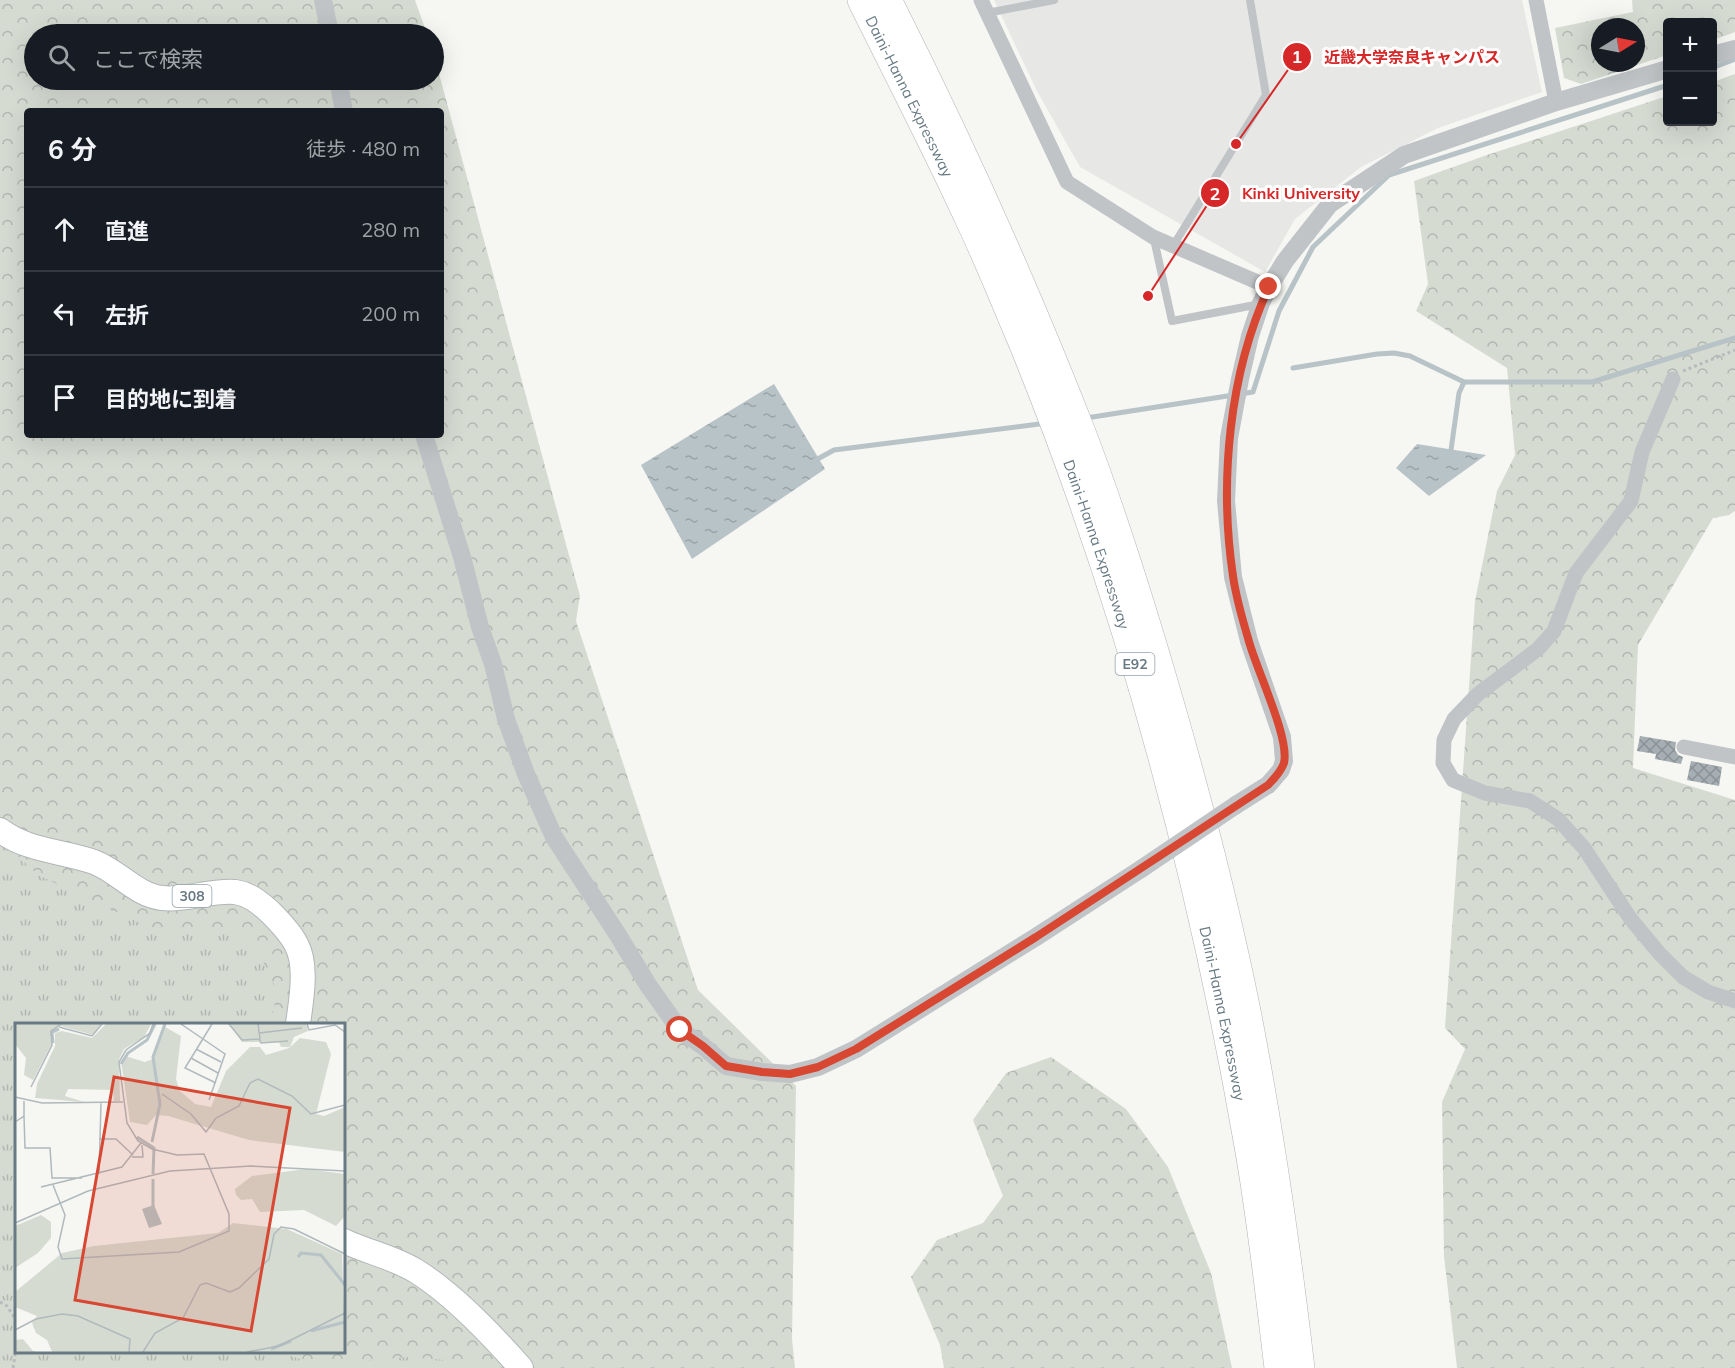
<!DOCTYPE html>
<html lang="ja">
<head>
<meta charset="utf-8">
<style>
  :root { --surface:#171b24; --page:#242831; --text:#f1f3f6; --muted:#9ea1a6; --line:#363941 }
  body { margin:0; font-family:Mulish,"Noto Sans JP",sans-serif; background:var(--page); color:var(--text) }
  .controls { position:absolute; right:18px; top:18px; display:grid; overflow:hidden; border-radius:6px; box-shadow:0 6px 24px #0002 }
  .controls button { width:54px; height:54px; display:grid; place-items:center; padding:0; border:0; border-bottom:2px solid var(--line); background:var(--surface); color:var(--text); font:30px sans-serif }
  .compass { position:absolute; left:1591px; top:18px; width:54px; height:54px; border-radius:50%; background:var(--surface); box-shadow:0 6px 24px #0002; rotate:80deg }
  .stop { position:absolute; width:18px; height:18px; margin:-14px; border:4px solid #d74732; border-radius:50%; background:#fff }
  .stop.end { background:#d74732; border-color:#fff; box-shadow:0 2px 6px #0008 }
  .list { margin:0; padding:0; list-style:none }
  h2 { display:flex; justify-content:space-between; align-items:center; height:78px; margin:0; padding:0 24px; font-size:26px }
  h2 small { font-size:20px; font-weight:400; color:var(--muted) }
  .list li { display:grid; grid-template-columns:39px 1fr auto; gap:18px; align-items:center; box-sizing:border-box; height:84px; padding:0 24px; border-top:2px solid var(--line) }
  .list b { display:block; font-size:22px; white-space:nowrap }
  .list em { font-size:20px; font-style:normal; color:var(--muted) }
  .icon { flex:none; width:33px; height:33px; fill:none; stroke:currentColor; stroke-width:2; stroke-linecap:round; stroke-linejoin:round }
  .map { position:relative; flex:none; width:1735px; height:1368px; overflow:hidden }
  .search { position:absolute; background:var(--surface); box-shadow:0 6px 24px #0002; left:24px; top:24px; width:420px; height:66px; display:flex; align-items:center; gap:15px; box-sizing:border-box; padding:0 21px; border-radius:33px; color:var(--muted); font-size:22px }
  .panel { position:absolute; background:var(--surface); box-shadow:0 6px 24px #0002; left:24px; top:108px; width:420px; height:330px; border-radius:6px }
  .map>svg:first-child { display:block }
  .built { fill:#e7e7e6 }
  .forest { fill:url(#forest-crowns); fill-rule:evenodd }
  .park { fill:url(#park-tufts) }
  .water { fill:url(#water-ripples) }
  .lines { fill:none; stroke-linecap:round; stroke-linejoin:round }
  .stream { stroke:#b7c3c6; stroke-width:5 }
  .building { fill:url(#building-cross-hatch) }
  .trunk-casing { stroke:#b1b6b8; stroke-width:26 }
  .motorway-casing { stroke:#b1b6b8; stroke-width:28 }
  .path { stroke:#b8bbbd; stroke-width:3; stroke-dasharray:3 3; stroke-linecap:butt }
  .service { stroke:#c0c4c7; stroke-width:8 }
  .minor { stroke:#c0c4c7; stroke-width:15 }
  .tertiary { stroke:#c0c4c7; stroke-width:18 }
  .trunk { stroke:#fff; stroke-width:24 }
  .motorway { stroke:#fff; stroke-width:27 }
  .tertiary-bridge { stroke:#c0c4c7; stroke-width:18 }
  .route { stroke:#d74732; stroke-width:8 }
  .labels { text-anchor:middle; stroke-width:6; stroke-linejoin:round; paint-order:stroke }
  .shield { fill:#fff; stroke:#95a1a8; stroke-width:1.5 }
  .shield-label { font-size:14px; font-weight:bold; fill:#677982 }
  .street-label { font-size:15px; fill:#677982; stroke:#fff }
  .inset-river { fill:none; stroke:#b7c3c6; stroke-width:3 }
  .inset-road { fill:none; stroke:#b0b9bc; stroke-width:1.5 }
  .view { fill:#d74732; fill-opacity:0.15; stroke:#d74732; stroke-width:3 }
  .inset-edge { fill:none; stroke:#677982; stroke-width:3 }
  .leader { fill:none; stroke:#d62828; stroke-width:2 }
  .callout-dot { fill:#d62828; stroke:#fff; stroke-width:2 }
  .mark-label { font-size:18px; text-anchor:middle; font-weight:bold; fill:#fff }
  .callout-label { font-size:16px; text-anchor:middle; font-weight:bold; fill:#d62828; stroke:#fff; stroke-width:6; stroke-linejoin:round; paint-order:stroke }
</style>
</head>
<body>
<div class="map">
<svg width="1735" height="1368" viewBox="0 0 1735 1368">
  <defs>
    <pattern id="forest-crowns" width="20" height="18" patternUnits="userSpaceOnUse" patternTransform="scale(1.5)"><rect width="20" height="18" fill="#d6dbd2"/><path d="M2 6a3 3 0 1 1 6 0M12 15a3 3 0 1 1 6 0" fill="none" stroke="#b1b6b0"/></pattern>
    <pattern id="park-tufts" width="24" height="20" patternUnits="userSpaceOnUse" patternTransform="scale(1.5)"><rect width="24" height="20" fill="#d6dbd2"/><path d="M3 7l-1-3M5 7V3M7 7l1-3M15 17l-1-3M17 17v-4M19 17l1-3" fill="none" stroke="#b1b6b0"/></pattern>
    <pattern id="water-ripples" width="26" height="14" patternUnits="userSpaceOnUse" patternTransform="scale(1.5)"><rect width="26" height="14" fill="#b7c3c6"/><path d="M2 4q2-2 4 0t4 0M15 11q2-2 4 0t4 0" fill="none" stroke="#99a3a6"/></pattern>
    <pattern id="building-cross-hatch" width="8" height="8" patternUnits="userSpaceOnUse" patternTransform="scale(1.5)"><rect width="8" height="8" fill="#a5aeb2"/><path d="M0 0l8 8M0 8l8-8" fill="none" stroke="#8a9296"/></pattern>
  </defs>
  <rect width="100%" height="100%" fill="#f6f6f3"/>
  <path class="built" d="M994 0H1522L1542 92 1438 128 1361 167 1295 219 1265 272 1080 167 1037 91Z"/>
  <g class="forest">
    <path d="M0 0H415L427 34H34V80H434V55L580 596 576 621 698 990 796 1086 792 1339 795 1368H0ZM27 111H441V435H27ZM16 1024H344V1352H16Z"/>
    <path d="M1632 0H1735V32L1713 40 1712 22H1668L1667 55 1581 84 1564 78 1555 28 1633 12ZM1600 27H1636V63H1600Z"/>
    <path d="M1735 74V511L1729 515 1713 518 1638 645 1633 768 1735 800V1368H1457L1444 1256 1442 1102 1465 1049 1445 1028 1475 601 1497 491 1515 455 1507 368 1416 311 1428 284 1414 181 1484 156 1667 96 1668 122H1712L1713 82Z"/>
    <path d="M1051 1057 1126 1109 1168 1167 1211 1273 1232 1368H944L940 1345 911 1277 937 1240 983 1223 1003 1196 973 1120 1006 1073Z"/>
  </g>
  <path class="park" d="M0 839 38 875 161 933 250 934 277 991 271 1024H16V1352H280L317 1365 409 1357 470 1362 478 1368H0Z"/>
  <g class="water">
    <path d="M774 384 825 469 692 559 641 465Z"/>
    <path d="M1417 444 1486 455 1429 496 1396 468Z"/>
  </g>
  <g class="lines">
    <g class="stream">
      <path d="M1712 68 1735 59"/>
      <path d="M1293 368 1377 354 1394 353 1410 356 1464 382H1592L1735 338"/>
      <path d="M1086 418 1253 392 1279 311 1313 247 1389 175 1668 85"/>
      <path d="M1451 450 1459 393 1464 382"/>
      <path d="M814 461 834 450 1047 423"/>
    </g>
  </g>
  <g class="building">
    <path d="M1640 736 1676 742 1675 750 1678 755 1683 757 1681 764 1655 759 1656 754 1637 751Z"/>
    <path d="M1691 761 1722 767 1719 786 1687 780Z"/>
  </g>
  <g class="lines">
    <g class="trunk-casing">
      <g id="trunk">
        <path d="M0 830C27 851 63 851 94 862 118 871 136 895 162 898 186 901 210 890 235 892 249 894 259 902 270 912 279 921 290 932 296 944 308 965 301 1001 298 1024"/>
        <path d="M344 1241C367 1252 393 1257 416 1271 453 1294 492 1335 521 1368"/>
      </g>
    </g>
    <g class="motorway-casing">
      <g id="motorway">
        <path id="s1" d="M861 0C897 73 935 146 969 220 988 260 1004 300 1021 340 1127 599 1200 871 1248 1146 1261 1219 1269 1294 1278 1368"/>
        <path d="M888 0C960 142 1025 286 1083 435 1118 527 1147 622 1174 716 1202 814 1227 912 1247 1011 1270 1129 1287 1248 1301 1368"/>
      </g>
    </g>
    <g class="path">
      <path d="M1683 371 1735 350"/>
      <path d="M0 1302 7 1306 16 1320"/>
      <path d="M13 1368 16 1349"/>
    </g>
    <g class="service">
      <path d="M987 13 1054 0"/>
      <path d="M1154 239 1172 321 1260 304"/>
      <path d="M1173 246 1266 95 1250 0"/>
    </g>
    <g class="minor">
      <path d="M981 0 1067 182 1153 237 1269 287"/>
      <path d="M1536 0 1556 102"/>
      <path d="M1673 379 1642 452 1631 501 1576 573 1554 631 1538 649 1478 694 1454 719 1444 740 1443 763 1453 780 1485 793 1530 801 1558 819 1584 848 1630 918 1659 953 1683 977 1708 992 1735 1001"/>
      <path d="M1684 747 1735 757"/>
    </g>
    <g class="tertiary">
      <path d="M323 0 330 34"/>
      <path d="M1712 55 1735 49"/>
      <path d="M338 80 344 111"/>
      <path d="M424 435 462 557 480 627 493 664 506 719 526 774 554 837 618 935 648 985 680 1030 703 1046 726 1066 762 1072 790 1074 818 1067 856 1049 1036 937 1141 869"/>
      <path d="M1236 805 1268 785 1281 770 1284 761 1282 737 1249 641 1233 577 1226 501 1229 438 1240 379 1250 336 1261 303 1269 287 1285 261 1330 204 1404 155 1556 102 1668 69"/>
    </g>
    <use href="#trunk" class="trunk"/>
    <use href="#motorway" class="motorway"/>
    <path class="tertiary-bridge" d="M1141 869 1236 805"/>
  </g>
  <g class="lines">
    <path class="route" d="M680 1030 703 1046 726 1066 762 1072 790 1074 818 1067 856 1049 1036 937 1268 785C1274 779 1281 772 1284 763 1290 737 1255 667 1248 638 1242 618 1236 597 1233 576 1219 482 1229 373 1269 287"/>
  </g>
  <g class="labels">
    <g class="shield">
      <rect x="1115.5" y="653" width="39" height="22" rx="4.5"/>
      <rect x="172.5" y="885" width="39" height="22" rx="4.5"/>
    </g>
    <g class="shield-label">
      <text x="1135" y="669">E92</text>
      <text x="192" y="901">308</text>
    </g>
    <g class="street-label">
      <text dy="5" stroke="none"><textPath href="#s1" startOffset="108">Daini-Hanna Expressway</textPath></text>
      <text dy="5" stroke="none"><textPath href="#s1" startOffset="594">Daini-Hanna Expressway</textPath></text>
      <text dy="5" stroke="none"><textPath href="#s1" startOffset="1080">Daini-Hanna Expressway</textPath></text>
    </g>
  </g>
  <g transform="translate(15 1023)">
    <rect width="330" height="330" fill="#f6f6f3"/>
    <path d="M91 1H136L129 14 109 26 104 36 105 78H99L98 67 53 66 50 73 69 79 20 75 22 61 40 23V10L47 8 77 15ZM150 4 166 13 161 56 165 68 180 81 196 84 211 48 235 24H245L251 32 274 25 285 15 311 19 316 31 301 91 309 93 330 84V129L234 117 153 93 141 92 132 102 115 99 106 38 110 33 130 39 138 36ZM291 146 330 151V193L321 203 289 187 245 189 237 176 226 177 221 172 220 166 237 153ZM26 192 36 199V215L23 230 0 245V203ZM218 200 272 206 327 231 330 329H37L32 317 21 310 17 300 22 293 0 284V269L47 230 79 223 203 210ZM8 316 18 328 22 329H0V317Z" fill="#d6dbd2"/>
    <path d="M214 1H291L293 8 279 14 275 24H266L264 19H227Z" fill="#d6dbd2"/>
    <path d="M0 1H86L78 12 46 3 36 8V22L18 57 9 52 11 35 0 21ZM270 220 306 231 325 246 330 329H133L145 312 173 292 186 266 194 264 208 270 215 277 239 273 246 248Z" fill="#d6dbd2"/>
    <path d="M139 182 147 201 134 205 127 186Z" fill="#b7c3c6"/>
    <path class="inset-river" d="M38 20 37 9 44 6M106 41 113 30 132 17 140 1M122 114 139 125 138 151M137 119 145 81 138 34 150 1M138 156V184M283 234 286 230 306 232 330 262M296 308 330 299M256 326 276 318"/>
    <path class="inset-road" d="M166 1 210 31 194 77M197 1 170 45 201 60M214 1 227 17 245 16 243 1M292 1 294 7 320 2 330 9M44 4 77 13 87 1M244 10 287 5M244 16 246 20 273 18M181 26 206 39M176 35 203 50M16 64 37 22 36 8 46 1M147 71 176 91 191 109 201 95 224 83 235 60 243 56 277 73 296 91 330 82M0 74 27 80 108 79M9 93 10 125H35L37 155H67M0 99 9 93V78M84 116H101L118 132M117 134H128L127 122M84 151 86 80M38 162 50 192 43 224 47 236 164 229 214 208V191L189 131 162 132 137 126 123 118 112 100 104 39 111 27 135 10 138 1M26 164 107 144 126 120M0 200 73 168 155 148 236 143 330 148M0 307 21 296 47 291 63 293 115 316 114 329M128 329 140 310 168 295 185 262 191 260 215 269 224 265 254 236 259 211 266 204 279 206 330 231M232 329 264 323 330 290"/>
    <path class="view" d="M99 54 275 85 236 308 60 277Z"/>
    <rect width="330" height="330" class="inset-edge"/>
  </g>
  <path class="leader" d="M1236 144L1297 57M1148 296L1215 193"/>
  <g class="callout-dot">
    <circle cx="1236" cy="144" r="6"/>
    <circle cx="1148" cy="296" r="6"/>
    <circle cx="1297" cy="57" r="15"/>
    <circle cx="1215" cy="193" r="15"/>
  </g>
  <g class="mark-label">
    <text x="1297" y="63">1</text>
    <text x="1215" y="200">2</text>
  </g>
  <g class="callout-label">
    <text x="1412" y="63">近畿大学奈良キャンパス</text>
    <text x="1301" y="199">Kinki University</text>
  </g>
</svg>
<div class="controls">
<button>+</button>
<button>−</button>
</div>
<svg class="compass" viewBox="-18 -18 36 36"><path d="M0-13l5 13h-10z" fill="#e53935"/><path d="M0 13l5-13h-10z" fill="#9ea1a6"/></svg>
<div class="stop" style="left:680px;top:1030px"></div>
<div class="stop end" style="left:1269px;top:287px"></div>
<div class="search"><svg class="icon" aria-label="search" viewBox="0 0 24 24"><circle cx="10" cy="10" r="6"/><path d="M15 15l6 6"/></svg>ここで検索</div>
<section class="panel">
<h2>6 分<small>徒歩 · 480 m</small></h2>
<ul class="list">
<li><svg class="icon" aria-label="ahead" viewBox="0 0 24 24"><path d="M12 20V5M6 11l6-6 6 6"/></svg><div><b>直進</b></div><em>280 m</em></li>
<li><svg class="icon" aria-label="left" viewBox="0 0 24 24"><path d="M17 20v-9H6M10 6l-5 5 5 5"/></svg><div><b>左折</b></div><em>200 m</em></li>
<li><svg class="icon" aria-label="arrive" viewBox="0 0 24 24"><path d="M6 21V4h12l-3 4 3 4H6"/></svg><div><b>目的地に到着</b></div></li>
</ul>
</section>
</div>
</body>
</html>
